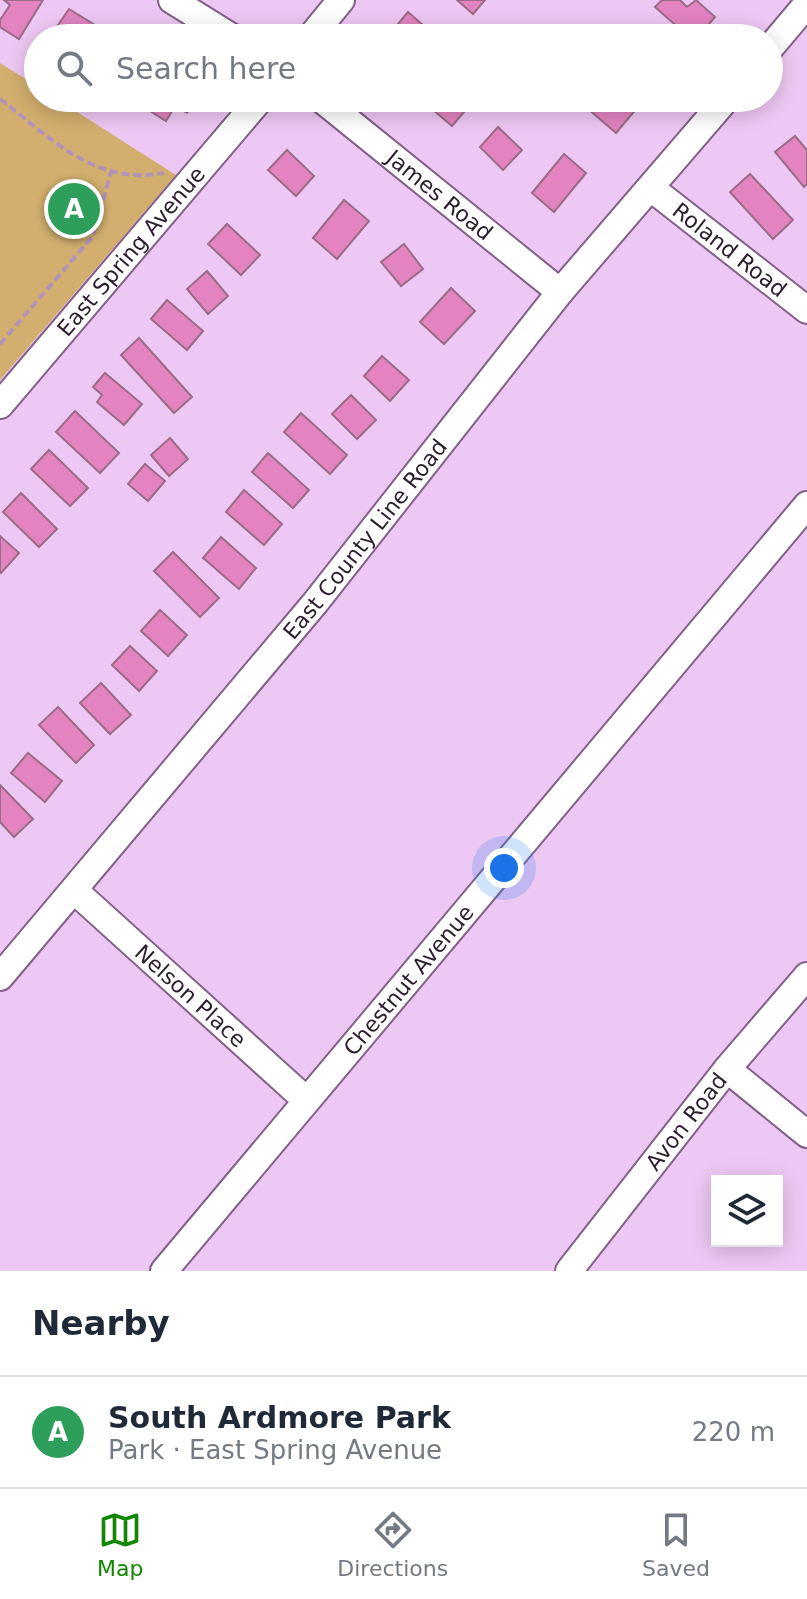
<!DOCTYPE html>
<html lang="en">
<head>
<meta charset="utf-8">
<style>
  :root { --surface:#fff; --page:#f2f2f3; --text:#1f2937; --muted:#747a83; --line:#e0e1e3; --accent:#138703 }
  body { margin:0; font-family:"DejaVu Sans",sans-serif; background:var(--page); color:var(--text) }
  .controls { position:absolute; right:24px; bottom:24px; display:grid; overflow:hidden; border-radius:0px; box-shadow:0 4px 20px #0003 }
  .controls button { width:72px; height:72px; display:grid; place-items:center; padding:0; border:0; border-bottom:2px solid var(--line); background:var(--surface); color:var(--text); font:40px sans-serif }
  .you { position:absolute; left:504px; top:868px; width:28px; height:28px; margin:-20px; border:6px solid #fff; border-radius:50%; background:#1a73e8; box-shadow:0 0 0 12px #1a73e833 }
  .badge { display:grid; place-items:center; width:52px; height:52px; border-radius:50%; background:var(--accent); color:#fff; font-size:26px; font-weight:700 }
  .pin { position:absolute; translate:-50% -50%; border:4px solid #fff; box-shadow:0 2px 8px #0006 }
  .list { margin:0; padding:0; list-style:none }
  h2 { display:flex; justify-content:space-between; align-items:center; height:104px; margin:0; padding:0 32px; font-size:34px }
  h2 small { font-size:26px; font-weight:400; color:var(--muted) }
  .list li { display:grid; grid-template-columns:52px 1fr auto; gap:24px; align-items:center; box-sizing:border-box; height:112px; padding:0 32px; border-top:2px solid var(--line) }
  .list b { display:block; font-size:30px; white-space:nowrap }
  .list p { margin:0; font-size:26px; white-space:nowrap; color:var(--muted) }
  .list em { font-size:26px; font-style:normal; color:var(--muted) }
  .icon { flex:none; width:44px; height:44px; fill:none; stroke:currentColor; stroke-width:2; stroke-linecap:round; stroke-linejoin:round }
  .map { position:relative; flex:none; width:807px; height:1271px; overflow:hidden }
  .search { position:absolute; background:var(--surface); box-shadow:0 4px 20px #0003; left:24px; right:24px; top:24px; height:88px; display:flex; align-items:center; gap:20px; box-sizing:border-box; padding:0 28px; border-radius:44px; color:var(--muted); font-size:30px }
  .sheet { height:216px; background:var(--surface) }
  nav { display:flex; justify-content:space-around; align-items:center; box-sizing:border-box; height:112px; border-top:2px solid var(--line); background:var(--surface); font-size:22px; color:var(--muted) }
  nav a { display:grid; justify-items:center; gap:4px }
  nav .on { color:var(--accent) }
  .map>svg:first-child { display:block }
  .green { fill:#d2af6e }
  .building { fill:#e384c1; stroke:#9b6c89; stroke-width:2 }
  .lines { fill:none; stroke-linecap:round; stroke-linejoin:round }
  .street-casing { stroke:#826088; stroke-width:30 }
  .path { stroke:#b394b8; stroke-width:4; stroke-dasharray:8 4; stroke-linecap:butt }
  .street { stroke:#fff; stroke-width:26 }
  .labels { text-anchor:middle; stroke-width:7; stroke-linejoin:round; paint-order:stroke }
  .street-label { font-size:22px; fill:#2b1d2d; stroke:#fcf5fe }
</style>
</head>
<body>
<div class="map">
<svg width="807" height="1271" viewBox="0 0 807 1271">
  <rect width="100%" height="100%" fill="#eec8f4"/>
  <path class="green" d="M0 63 38 87V98H55L176 175 0 380Z"/>
  <g class="building">
    <path d="M43 0 19 39 0 27V20L10 5 4 0Z"/>
    <path d="M457 0H485L473 14Z"/>
    <path d="M662 0H680L687 7 696 0 715 17 697 38H690L655 7Z"/>
    <path d="M69 9 95 25 88 38H49Z"/>
    <path d="M408 12 433 34 430 38H376L382 31 388 36Z"/>
    <path d="M639 27 651 38H629Z"/>
    <path d="M143 98H196L187 113 175 106 166 121 139 104Z"/>
    <path d="M430 98H476L452 126 425 103Z"/>
    <path d="M596 98 607 103 611 98H626L637 108 616 133 587 108Z"/>
    <path d="M498 127 522 150 503 170 480 147Z"/>
    <path d="M795 136 807 150V184L804 187 775 152Z"/>
    <path d="M287 150 314 176 296 196 268 170Z"/>
    <path d="M564 154 586 173 554 212 532 193Z"/>
    <path d="M750 174 793 220 773 239 730 192Z"/>
    <path d="M344 200 369 221 337 259 313 238Z"/>
    <path d="M227 224 260 255 241 275 208 244Z"/>
    <path d="M404 244 423 269 401 286 381 262Z"/>
    <path d="M207 271 228 296 208 314 187 289Z"/>
    <path d="M451 288 475 311 444 344 420 322Z"/>
    <path d="M167 300 203 331 187 350 151 319Z"/>
    <path d="M139 338 192 397 174 413 121 355Z"/>
    <path d="M382 356 409 380 390 401 364 376Z"/>
    <path d="M105 373 142 404 124 425 97 402 102 395 93 387Z"/>
    <path d="M351 395 376 420 357 439 332 414Z"/>
    <path d="M75 411 119 453 100 473 56 432Z"/>
    <path d="M301 413 347 455 330 474 284 432Z"/>
    <path d="M170 438 188 459 169 476 151 455Z"/>
    <path d="M49 450 88 488 70 506 31 469Z"/>
    <path d="M268 453 309 490 293 508 252 472Z"/>
    <path d="M145 464 165 481 148 501 128 484Z"/>
    <path d="M244 490 282 524 264 545 226 512Z"/>
    <path d="M21 493 57 529 39 547 3 512Z"/>
    <path d="M0 536 19 553 1 573 0 572Z"/>
    <path d="M221 537 256 568 239 589 203 558Z"/>
    <path d="M173 552 219 598 200 617 154 571Z"/>
    <path d="M160 610 187 635 168 656 141 631Z"/>
    <path d="M130 646 157 671 139 691 112 665Z"/>
    <path d="M101 683 131 715 110 734 80 703Z"/>
    <path d="M58 707 94 745 76 763 39 725Z"/>
    <path d="M28 753 62 781 45 802 11 773Z"/>
    <path d="M0 785 33 819 14 837 0 822Z"/>
  </g>
  <g class="lines">
    <g class="street-casing">
      <g id="street">
        <path d="M172 0 233 38"/>
        <path d="M310 38 341 0"/>
        <path d="M769 49 807 4"/>
        <path id="s1" d="M320 98 560 292"/>
        <path id="s2" d="M651 188 807 310"/>
        <path id="s3" d="M0 405 261 98"/>
        <path id="s4" d="M75 891 306 1100"/>
        <path id="s5" d="M0 977 315 603 560 292 727 98"/>
        <path d="M727 1069 807 1134"/>
        <path id="s6" d="M164 1271 807 505"/>
        <path id="s7" d="M569 1271 727 1069 807 976"/>
      </g>
    </g>
    <g class="path">
      <path d="M0 99C50 137 94 186 164 173"/>
      <path d="M0 344 93 236 111 172"/>
    </g>
    <use href="#street" class="street"/>
  </g>
  <g class="labels">
    <g class="street-label">
      <text dy="8" stroke="none"><textPath href="#s1" startOffset="154">James Road</textPath></text>
      <text dy="8" stroke="none"><textPath href="#s2" startOffset="100">Roland Road</textPath></text>
      <text dy="8" stroke="none"><textPath href="#s3" startOffset="202">East Spring Avenue</textPath></text>
      <text dy="8" stroke="none"><textPath href="#s5" startOffset="570">East County Line Road</textPath></text>
      <text dy="8" stroke="none"><textPath href="#s6" startOffset="380">Chestnut Avenue</textPath></text>
      <text dy="8" stroke="none"><textPath href="#s4" startOffset="156">Nelson Place</textPath></text>
      <text dy="8" stroke="none"><textPath href="#s7" startOffset="190">Avon Road</textPath></text>
    </g>
  </g>
</svg>
<div class="controls">
<button><svg class="icon" aria-label="layers" viewBox="0 0 24 24"><path d="M12 4l9 5-9 5-9-5zM3 14l9 5 9-5"/></svg></button>
</div>
<div class="you"></div>
<div class="pin badge" style="left:74px;top:209px;background:#2e9e5b">A</div>
<div class="search"><svg class="icon" aria-label="search" viewBox="0 0 24 24"><circle cx="10" cy="10" r="6"/><path d="M15 15l6 6"/></svg>Search here</div>
</div>
<section class="sheet">
<h2>Nearby<small></small></h2>
<ul class="list">
<li><span class="badge" style="background:#2e9e5b">A</span><div><b>South Ardmore Park</b><p>Park · East Spring Avenue</p></div><em>220 m</em></li>
</ul>
</section>
<nav>
<a class="on"><svg class="icon" aria-label="map" viewBox="0 0 24 24"><path d="M3 6l6-2 6 2 6-2v14l-6 2-6-2-6 2zM9 4v14M15 6v14"/></svg>Map</a>
<a><svg class="icon" aria-label="directions" viewBox="0 0 24 24"><path d="M12 3l9 9-9 9-9-9zM9 14v-3h6M13 9l2 2-2 2"/></svg>Directions</a>
<a><svg class="icon" aria-label="saved" viewBox="0 0 24 24"><path d="M7 4h10v16l-5-4-5 4z"/></svg>Saved</a>
</nav>
</body>
</html>
